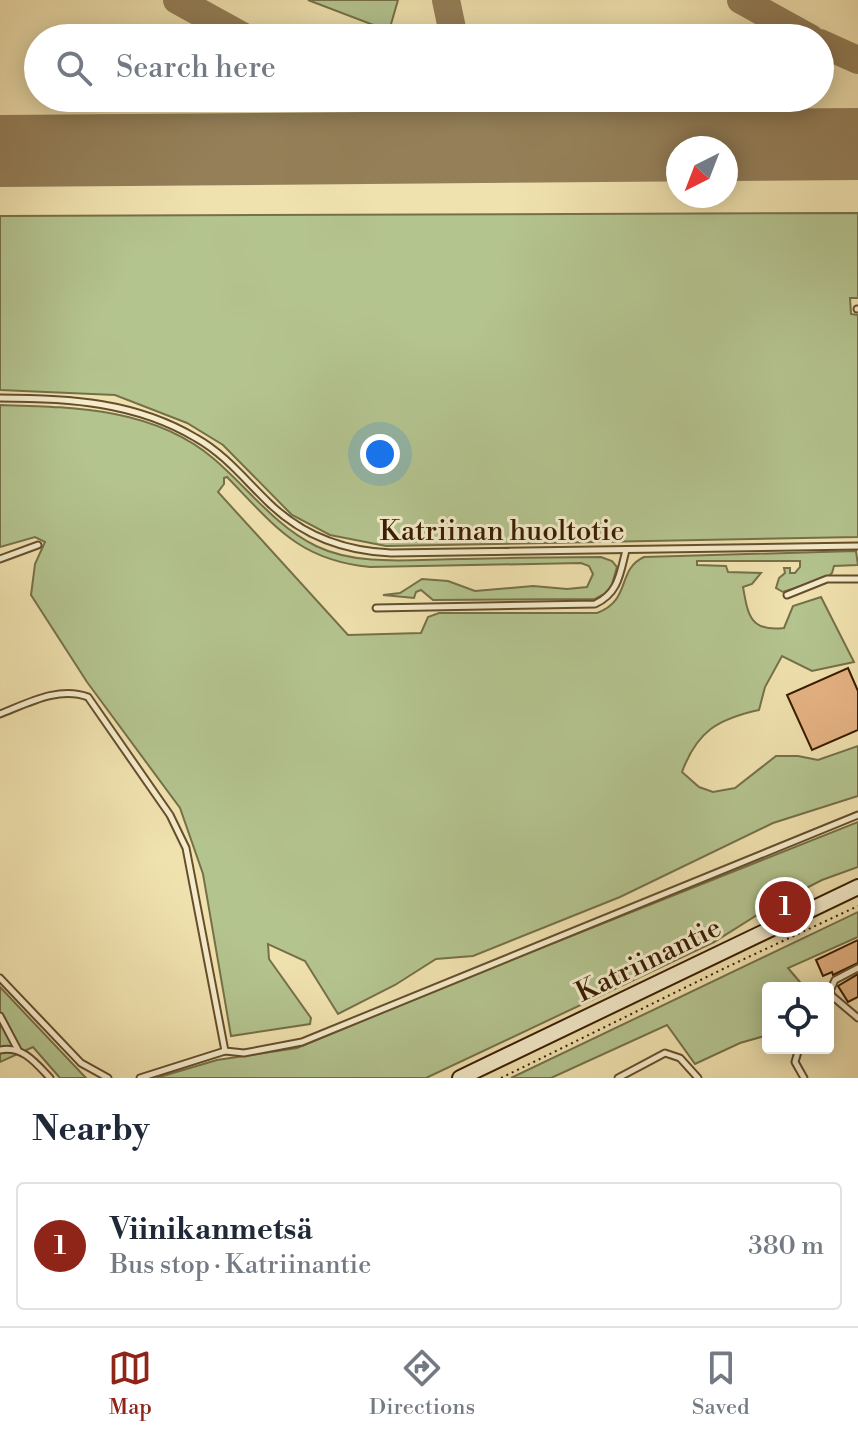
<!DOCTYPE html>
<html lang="en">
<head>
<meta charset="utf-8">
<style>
  :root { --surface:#fff; --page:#f2f2f3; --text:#1f2937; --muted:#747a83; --line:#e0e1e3; --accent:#8f2418 }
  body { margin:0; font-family:"Libre Bodoni",serif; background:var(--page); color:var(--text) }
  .controls { position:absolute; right:24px; bottom:24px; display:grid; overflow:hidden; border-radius:8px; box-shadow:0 4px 20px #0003 }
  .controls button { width:72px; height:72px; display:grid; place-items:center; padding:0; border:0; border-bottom:2px solid var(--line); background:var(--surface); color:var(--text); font:40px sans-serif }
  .compass { position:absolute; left:666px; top:136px; width:72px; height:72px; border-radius:50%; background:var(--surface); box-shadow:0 4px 20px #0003; rotate:222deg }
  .you { position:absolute; left:380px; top:454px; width:28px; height:28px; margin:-20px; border:6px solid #fff; border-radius:50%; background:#1a73e8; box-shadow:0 0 0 12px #1a73e833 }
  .badge { display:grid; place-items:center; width:52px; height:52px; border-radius:50%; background:var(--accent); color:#fff; font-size:26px; font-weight:700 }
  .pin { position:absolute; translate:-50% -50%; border:4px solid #fff; box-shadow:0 2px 8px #0006 }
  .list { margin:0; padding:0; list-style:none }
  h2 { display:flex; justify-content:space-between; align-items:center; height:104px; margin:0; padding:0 32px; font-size:34px }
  h2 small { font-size:26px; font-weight:400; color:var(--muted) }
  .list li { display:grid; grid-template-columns:52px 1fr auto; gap:24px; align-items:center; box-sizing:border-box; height:128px; margin:0 16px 16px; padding:0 16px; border:2px solid var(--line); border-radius:8px }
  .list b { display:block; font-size:30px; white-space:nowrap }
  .list p { margin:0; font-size:26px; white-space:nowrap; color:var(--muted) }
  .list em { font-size:26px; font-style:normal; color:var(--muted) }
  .icon { flex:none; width:44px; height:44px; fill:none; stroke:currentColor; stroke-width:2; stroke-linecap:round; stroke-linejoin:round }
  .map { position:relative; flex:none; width:858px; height:1078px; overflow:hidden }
  .search { position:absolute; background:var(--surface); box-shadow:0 4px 20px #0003; left:24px; right:24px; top:24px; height:88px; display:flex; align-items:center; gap:20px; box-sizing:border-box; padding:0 28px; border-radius:44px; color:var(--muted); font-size:30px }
  .sheet { height:248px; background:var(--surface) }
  nav { display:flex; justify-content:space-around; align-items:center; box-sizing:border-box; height:112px; border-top:2px solid var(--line); background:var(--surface); font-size:22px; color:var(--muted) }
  nav a { display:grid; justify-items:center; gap:4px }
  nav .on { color:var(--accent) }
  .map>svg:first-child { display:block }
  .green { fill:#b4c48f; stroke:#767048; stroke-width:2 }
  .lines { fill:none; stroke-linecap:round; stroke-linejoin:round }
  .taxiway { stroke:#947f58; stroke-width:28 }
  .runway { stroke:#947f58; stroke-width:72 }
  .building { fill:#e6b484; stroke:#381c01; stroke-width:2 }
  .lane-casing { stroke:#664e2c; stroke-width:9 }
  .secondary-casing { stroke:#381c01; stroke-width:18 }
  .path { stroke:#381c01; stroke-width:2; stroke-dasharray:2 4; stroke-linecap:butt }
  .lane { stroke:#f5eccb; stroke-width:5 }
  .secondary { stroke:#f5eccb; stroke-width:14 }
  .labels { text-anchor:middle; stroke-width:6; stroke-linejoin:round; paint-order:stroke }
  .street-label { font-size:28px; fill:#381c01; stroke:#f5eccb }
</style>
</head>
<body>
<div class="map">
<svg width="858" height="1078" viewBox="0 0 858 1078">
  <rect width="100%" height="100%" fill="#f0e2af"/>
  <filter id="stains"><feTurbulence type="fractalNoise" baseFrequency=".0025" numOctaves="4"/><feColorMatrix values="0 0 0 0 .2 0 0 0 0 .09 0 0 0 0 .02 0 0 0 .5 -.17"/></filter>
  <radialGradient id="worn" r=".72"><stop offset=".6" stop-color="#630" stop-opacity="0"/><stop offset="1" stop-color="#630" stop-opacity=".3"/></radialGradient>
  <g class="green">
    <path d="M308 0H398L389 31Z"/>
    <path d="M858 213V298H850L851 314 858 315V537L386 546 330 535 292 515 223 445 187 423 115 395 0 390V216Z"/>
    <path d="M0 405C74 407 154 408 214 459 248 488 275 526 316 546 359 567 415 559 461 559 508 558 554 557 601 557L612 561 617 567 610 591 595 599 433 600 421 590 416 592 414 598 383 595 400 593 422 579 448 581 475 591 533 586 567 589 587 587 593 574 589 566 581 563 370 567C298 560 274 525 227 477L224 478V484L218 492 348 635 421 633 428 617 439 613H597C632 600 616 570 644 557L856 551 858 565 834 566 832 573 828 577 783 592 776 588 779 578 785 573 784 568H790V573H795L800 567V561H697V565L726 566 728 572 761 573 752 584 743 587C748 615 750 632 784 628L793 606 821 597 854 662 812 671 782 656 765 687 759 710C718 719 697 731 682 772L699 787 713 792 735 788 776 756H798L818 760 858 746V796L773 823 620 897 473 956 436 959 395 985 338 1014 305 961 268 944 269 959 311 1018 310 1024 231 1036 203 874 180 808 87 682 31 595 35 564 45 542 35 537 0 547Z"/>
    <path d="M858 822V867L822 880 773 905 714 942 426 1078H156L217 1060 297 1048 468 977Z"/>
    <path d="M858 912V937L788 968 805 988H768V1035L740 1043 695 1064 667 1025 551 1078H511Z"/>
    <path d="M0 987 86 1078H60L33 1047 0 1062Z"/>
  </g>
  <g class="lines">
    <g class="taxiway">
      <path d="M177 0 246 38"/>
      <path d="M446 0 454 38"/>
      <path d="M741 0 810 38"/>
      <path d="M820 43 858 60"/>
      <path d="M390 98C483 129 580 142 677 146"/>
      <path d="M491 98 511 115 529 127"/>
      <path d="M793 144 858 140"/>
      <path d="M263 149C319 147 361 140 402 98"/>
    </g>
    <path class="runway" d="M0 151 858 144"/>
  </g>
  <g class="building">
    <path d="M848 668 858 691V730L812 750 787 695Z"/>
    <path d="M858 940V963L833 975 832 972 823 976 816 960Z"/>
    <path d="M858 974V997L848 1002 838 986Z"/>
  </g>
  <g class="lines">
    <g class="lane-casing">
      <g id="lane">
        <path d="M857 309H858"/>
        <path d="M0 398C68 398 136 402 196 438 225 454 246 481 269 503 303 536 344 551 391 553L858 546"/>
        <path d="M0 559 38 545"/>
        <path d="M787 595 827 579H858"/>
        <path d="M376 608 595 604C619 593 620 573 626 550"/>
        <path d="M0 714C28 703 59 686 88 697L170 815 186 848 225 1051 244 1053 302 1042 858 815"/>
        <path d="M858 968 835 980 830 991 832 996 858 1018"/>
        <path d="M0 978 81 1063 108 1078"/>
        <path d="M0 1016 18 1050"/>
        <path d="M799 1048 795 1062 804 1078"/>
        <path d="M0 1050C22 1045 36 1063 50 1078"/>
        <path d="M140 1078 225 1051"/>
        <path d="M618 1078 665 1053 680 1058 698 1078"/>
      </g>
    </g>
    <g class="secondary-casing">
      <path id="secondary" d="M460 1078 858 887"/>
    </g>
    <path class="path" d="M501 1078 727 967 858 906"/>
    <use href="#lane" class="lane"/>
    <use href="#secondary" class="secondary"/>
  </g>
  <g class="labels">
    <g class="street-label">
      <text x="502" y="540">Katriinan huoltotie</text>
      <text transform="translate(648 959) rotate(-26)" y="10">Katriinantie</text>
    </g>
  </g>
  <rect width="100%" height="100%" filter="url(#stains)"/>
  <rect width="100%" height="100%" fill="url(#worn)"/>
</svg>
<div class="controls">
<button><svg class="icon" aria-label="locate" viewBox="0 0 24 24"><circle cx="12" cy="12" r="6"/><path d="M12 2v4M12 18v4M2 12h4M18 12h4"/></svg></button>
</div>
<svg class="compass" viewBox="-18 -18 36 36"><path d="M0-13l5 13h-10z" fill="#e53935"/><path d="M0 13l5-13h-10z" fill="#747a83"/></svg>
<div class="you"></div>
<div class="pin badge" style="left:785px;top:907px">1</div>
<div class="search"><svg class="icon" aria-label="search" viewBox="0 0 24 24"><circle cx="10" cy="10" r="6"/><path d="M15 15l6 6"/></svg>Search here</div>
</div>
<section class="sheet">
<h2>Nearby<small></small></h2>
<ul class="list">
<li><span class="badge">1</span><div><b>Viinikanmetsä</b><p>Bus stop · Katriinantie</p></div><em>380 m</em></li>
</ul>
</section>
<nav>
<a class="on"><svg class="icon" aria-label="map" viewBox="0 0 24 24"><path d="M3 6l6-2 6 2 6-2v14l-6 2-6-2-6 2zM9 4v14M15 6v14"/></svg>Map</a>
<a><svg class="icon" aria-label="directions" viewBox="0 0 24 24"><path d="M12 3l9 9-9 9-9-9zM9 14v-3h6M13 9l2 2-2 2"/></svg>Directions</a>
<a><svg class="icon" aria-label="saved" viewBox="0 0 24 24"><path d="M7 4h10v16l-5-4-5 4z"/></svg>Saved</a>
</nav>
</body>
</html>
